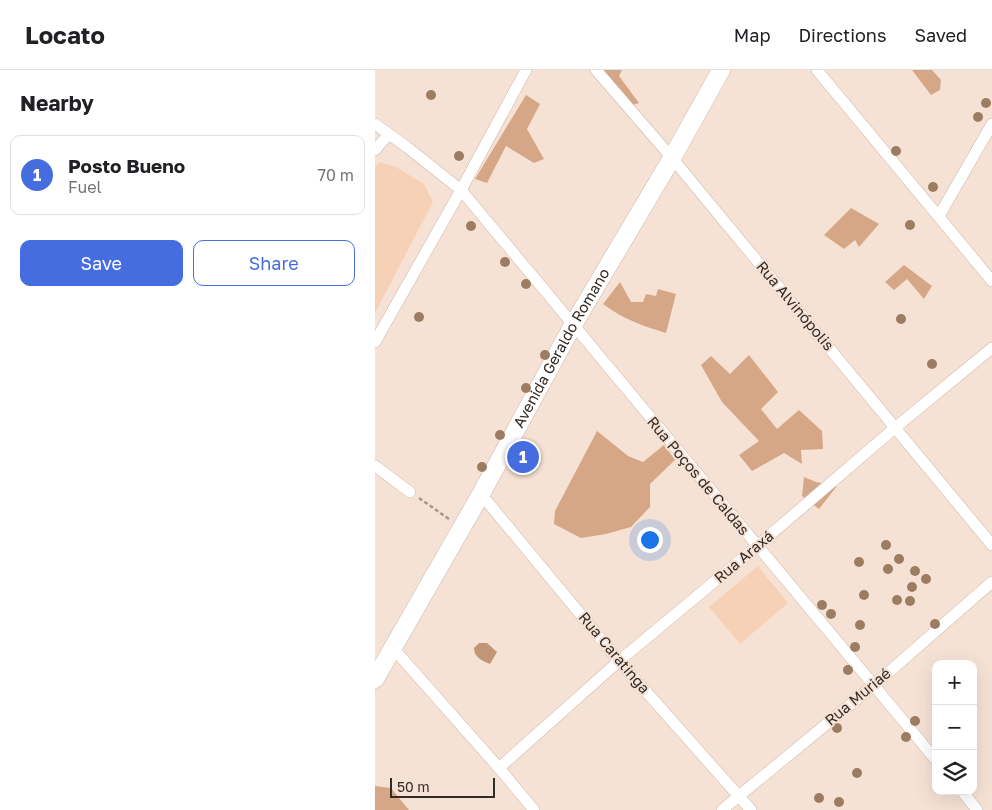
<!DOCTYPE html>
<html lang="en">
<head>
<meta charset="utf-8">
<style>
	body { margin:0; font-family:"Golos Text",sans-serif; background:#f2f2f2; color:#202124 }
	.controls { position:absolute; right:15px; bottom:15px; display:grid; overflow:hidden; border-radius:10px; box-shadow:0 5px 20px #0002 }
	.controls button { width:45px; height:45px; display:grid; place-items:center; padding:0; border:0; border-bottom:1px solid #e0e0e0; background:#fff; color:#202124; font:25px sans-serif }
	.scale { position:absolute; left:15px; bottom:12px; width:105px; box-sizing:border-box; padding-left:5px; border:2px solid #332b26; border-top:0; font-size:14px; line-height:18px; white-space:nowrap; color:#332b26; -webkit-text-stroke:4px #f6e2d5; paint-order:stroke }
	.you { position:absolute; left:274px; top:469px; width:18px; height:18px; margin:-12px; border:4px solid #fff; border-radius:50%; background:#1a73e8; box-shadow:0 0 0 8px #1a73e833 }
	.badge { display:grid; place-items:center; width:32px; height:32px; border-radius:50%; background:#466ddf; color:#fff; font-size:16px; font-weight:700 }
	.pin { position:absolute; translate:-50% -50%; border:2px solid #fff; box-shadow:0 1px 5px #0006 }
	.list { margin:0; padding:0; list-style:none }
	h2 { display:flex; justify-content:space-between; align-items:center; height:65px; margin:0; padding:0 20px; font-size:21px }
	h2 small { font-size:16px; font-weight:400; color:#757577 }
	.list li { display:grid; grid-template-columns:32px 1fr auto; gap:15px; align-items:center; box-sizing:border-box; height:80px; margin:0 10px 10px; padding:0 10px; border:1px solid #e0e0e0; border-radius:10px }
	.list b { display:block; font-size:19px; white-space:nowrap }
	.list p { margin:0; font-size:16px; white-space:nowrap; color:#757577 }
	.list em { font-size:16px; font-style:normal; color:#757577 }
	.actions { display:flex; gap:10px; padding:15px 20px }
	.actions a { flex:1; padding:11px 0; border:1px solid #466ddf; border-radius:10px; text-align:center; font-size:18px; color:#466ddf }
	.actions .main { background:#466ddf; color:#fff }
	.icon { flex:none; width:28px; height:28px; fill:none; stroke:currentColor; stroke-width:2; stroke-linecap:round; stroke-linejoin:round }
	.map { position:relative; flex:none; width:617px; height:740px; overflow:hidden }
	header { display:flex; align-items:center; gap:30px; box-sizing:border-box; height:70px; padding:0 25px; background:#fff; border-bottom:1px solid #e0e0e0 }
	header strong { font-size:24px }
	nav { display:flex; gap:28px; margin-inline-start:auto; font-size:18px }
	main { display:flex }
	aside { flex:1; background:#fff }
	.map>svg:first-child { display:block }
	.green { fill:#f7d1b6 }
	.forest { fill:#d5a787 }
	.water { fill:#c29576 }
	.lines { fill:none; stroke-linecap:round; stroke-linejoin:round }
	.street-casing { stroke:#cab7aa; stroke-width:12 }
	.primary-casing { stroke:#cab7aa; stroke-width:19 }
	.path { stroke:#a6968d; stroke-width:2.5; stroke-dasharray:4 2.5; stroke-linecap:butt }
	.street { stroke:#fff; stroke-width:11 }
	.primary { stroke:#fff; stroke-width:18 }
	.tree { fill:#9d7d61 }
	.labels { text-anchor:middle; stroke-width:4; stroke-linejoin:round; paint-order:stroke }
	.street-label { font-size:15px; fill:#332b26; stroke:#f6e2d5 }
</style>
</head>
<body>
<header>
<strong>Locato</strong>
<nav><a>Map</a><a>Directions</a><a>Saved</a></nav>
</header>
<main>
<aside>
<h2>Nearby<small></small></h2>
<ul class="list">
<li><span class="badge">1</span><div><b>Posto Bueno</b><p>Fuel</p></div><em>70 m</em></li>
</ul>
<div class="actions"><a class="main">Save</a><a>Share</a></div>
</aside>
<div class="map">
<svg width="617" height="740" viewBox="0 0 617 740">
	<rect width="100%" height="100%" fill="#f6e2d5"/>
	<g class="green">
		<path d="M 4,92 L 21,97 L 49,114 L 58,132 L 0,243 L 0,97 Z"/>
		<path d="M 383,496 L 413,533 L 365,574 L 334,537 Z"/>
	</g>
	<g class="forest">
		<path d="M 225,0 L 247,0 L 244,6 L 264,33 L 255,36 Z"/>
		<path d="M 537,0 L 557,0 L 566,10 L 565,20 L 556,25 Z"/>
		<path d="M 151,25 L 165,34 L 152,59 L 169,89 L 159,93 L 131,76 L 112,113 L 100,109 Z"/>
		<path d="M 476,138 L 504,154 L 484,177 L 480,170 L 469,179 L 449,165 Z"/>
		<path d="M 529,195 L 557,216 L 549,229 L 532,209 L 519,220 L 510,212 Z"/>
		<path d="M 245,212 L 256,232 L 268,232 L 271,224 L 281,226 L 283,219 L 301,224 L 291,263 C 268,256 248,249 228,234 Z"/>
		<path d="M 374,285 L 403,322 L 386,339 L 402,359 L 424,340 L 447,361 L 448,379 L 426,380 L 427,394 L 409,383 L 377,401 L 364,385 L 384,371 L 347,332 L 326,295 L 336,286 L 355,304 Z"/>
		<path d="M 222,361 L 253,386 L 268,392 L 289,375 L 300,390 L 275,414 L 275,437 L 256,457 L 231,464 L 206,468 L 179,454 L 180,441 Z"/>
		<path d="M 429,407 L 441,412 L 462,416 L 444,439 L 427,426 Z"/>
		<path d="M 0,716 L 16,718 L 34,740 L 0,740 Z"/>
	</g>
	<path class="water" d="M 104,573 L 112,573 L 122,582 L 115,594 C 107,591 99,587 99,578 Z"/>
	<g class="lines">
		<g class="street-casing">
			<g id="street">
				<path d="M 221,0 L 297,88 L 617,475"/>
				<path d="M 442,0 L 617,211"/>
				<path d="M 0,54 L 32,77 L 86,120 L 561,690"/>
				<path d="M 0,80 L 14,64"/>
				<path d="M 564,146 L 617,54"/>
				<path d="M 0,272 L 86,120 L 151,0"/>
				<path d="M 0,396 L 35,422"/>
				<path d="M 106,424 L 244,591 L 376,740"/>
				<path d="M 17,577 L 124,698 L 159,740"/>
				<path d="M 124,698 L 244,591 L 381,477 L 521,357 L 617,278"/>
				<path d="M 587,721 L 602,740"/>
				<path d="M 347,740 L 499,615 L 617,512"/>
			</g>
		</g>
		<g class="primary-casing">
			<g id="primary">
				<path id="s1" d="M 0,609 L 106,424 L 198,255 L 297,88 L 346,0"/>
			</g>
		</g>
		<path class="path" d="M 44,428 L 74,449"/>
		<use href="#street" class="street"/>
		<use href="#primary" class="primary"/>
	</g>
	<g class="tree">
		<circle cx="56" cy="25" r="5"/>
		<circle cx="611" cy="33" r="5"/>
		<circle cx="603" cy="47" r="5"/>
		<circle cx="521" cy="81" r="5"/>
		<circle cx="84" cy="86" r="5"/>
		<circle cx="558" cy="117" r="5"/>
		<circle cx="535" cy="155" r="5"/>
		<circle cx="96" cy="156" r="5"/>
		<circle cx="130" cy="192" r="5"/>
		<circle cx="151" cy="214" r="5"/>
		<circle cx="44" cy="247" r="5"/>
		<circle cx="526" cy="249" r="5"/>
		<circle cx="170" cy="285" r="5"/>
		<circle cx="557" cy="294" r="5"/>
		<circle cx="151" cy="318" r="5"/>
		<circle cx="125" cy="365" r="5"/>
		<circle cx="107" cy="397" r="5"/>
		<circle cx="511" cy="475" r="5"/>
		<circle cx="524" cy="489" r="5"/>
		<circle cx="484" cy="492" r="5"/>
		<circle cx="513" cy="499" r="5"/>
		<circle cx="540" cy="501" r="5"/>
		<circle cx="551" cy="509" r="5"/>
		<circle cx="537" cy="517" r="5"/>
		<circle cx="489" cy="525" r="5"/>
		<circle cx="522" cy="530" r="5"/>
		<circle cx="535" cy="531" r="5"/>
		<circle cx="447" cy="535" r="5"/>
		<circle cx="456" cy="544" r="5"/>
		<circle cx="560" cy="554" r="5"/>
		<circle cx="485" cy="555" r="5"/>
		<circle cx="480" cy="577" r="5"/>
		<circle cx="473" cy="600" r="5"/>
		<circle cx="540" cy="651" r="5"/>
		<circle cx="462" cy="658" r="5"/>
		<circle cx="531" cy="667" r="5"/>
		<circle cx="482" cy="703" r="5"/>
		<circle cx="444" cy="728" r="5"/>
		<circle cx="464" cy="732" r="5"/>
	</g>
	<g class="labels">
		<g class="street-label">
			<text transform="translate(420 236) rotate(50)" y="5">Rua Alvinópolis</text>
			<text dy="5" stroke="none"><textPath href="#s1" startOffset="380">Avenida Geraldo Romano</textPath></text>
			<text transform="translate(323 406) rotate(50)" y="5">Rua Poços de Caldas</text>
			<text transform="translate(369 487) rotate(-40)" y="5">Rua Araxá</text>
			<text transform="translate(239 583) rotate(50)" y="5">Rua Caratinga</text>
			<text transform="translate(483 627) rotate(-40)" y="5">Rua Muriaé</text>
		</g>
	</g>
</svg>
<div class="controls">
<button>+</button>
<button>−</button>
<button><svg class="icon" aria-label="layers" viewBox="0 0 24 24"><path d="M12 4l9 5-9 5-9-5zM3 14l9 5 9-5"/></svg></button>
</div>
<div class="scale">50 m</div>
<div class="you"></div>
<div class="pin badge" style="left:148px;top:387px">1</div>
</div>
</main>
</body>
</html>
